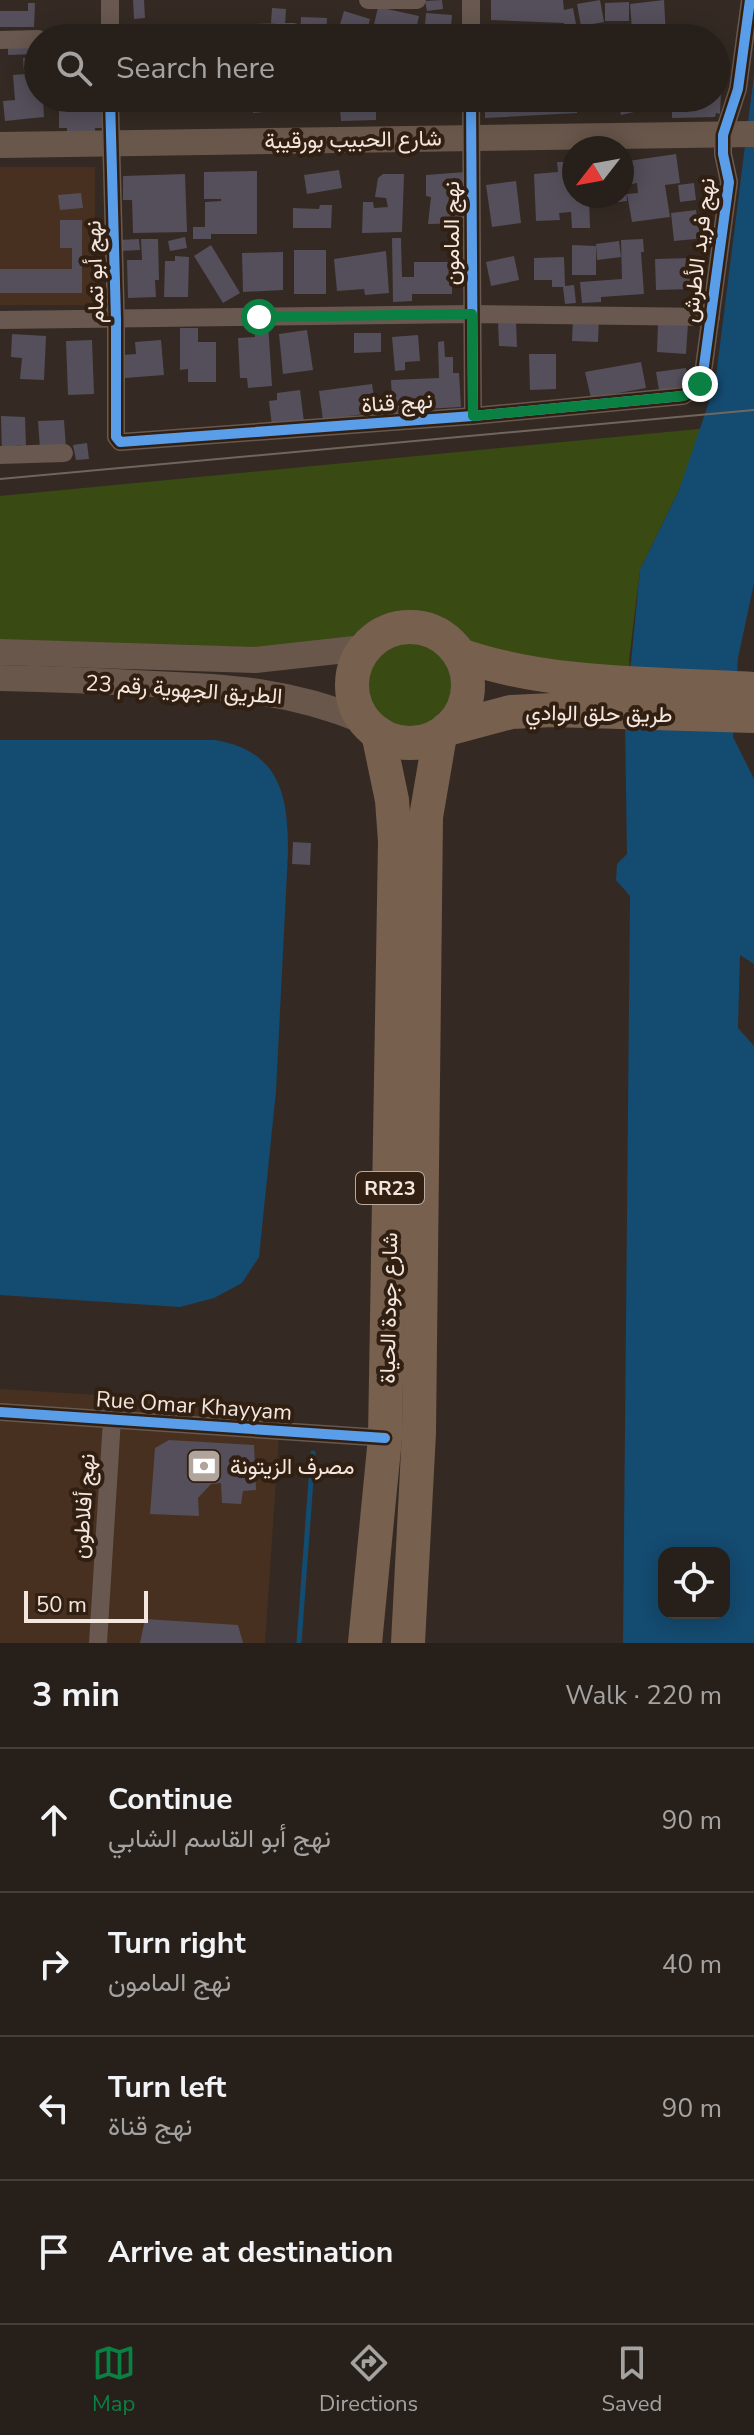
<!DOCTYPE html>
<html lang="en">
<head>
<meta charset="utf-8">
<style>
	body { margin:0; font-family:"Nunito Sans",Vazirmatn,sans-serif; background:#2f2823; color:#f1f3f6 }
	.controls { position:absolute; right:24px; bottom:24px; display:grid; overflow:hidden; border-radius:16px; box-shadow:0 4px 20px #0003 }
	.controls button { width:72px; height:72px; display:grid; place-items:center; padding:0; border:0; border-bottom:2px solid #433e39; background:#27201a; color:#f1f3f6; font:40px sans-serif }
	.compass { position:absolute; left:562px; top:136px; width:72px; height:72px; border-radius:50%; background:#27201a; box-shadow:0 4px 20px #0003; rotate:239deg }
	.scale { position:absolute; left:24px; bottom:20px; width:124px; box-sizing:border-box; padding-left:8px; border:4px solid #f3e6de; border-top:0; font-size:22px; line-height:28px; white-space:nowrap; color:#f3e6de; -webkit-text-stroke:6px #311f12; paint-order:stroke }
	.stop { position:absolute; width:24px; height:24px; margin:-18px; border:6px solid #0b8043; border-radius:50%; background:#fff }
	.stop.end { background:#0b8043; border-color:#fff; box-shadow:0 2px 8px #0008 }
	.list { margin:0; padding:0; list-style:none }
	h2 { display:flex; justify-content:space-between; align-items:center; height:104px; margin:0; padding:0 32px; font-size:34px }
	h2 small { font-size:26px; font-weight:400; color:#a4a3a2 }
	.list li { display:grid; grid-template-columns:52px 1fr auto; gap:24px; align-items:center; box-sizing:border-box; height:144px; padding:0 32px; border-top:2px solid #433e39 }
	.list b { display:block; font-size:30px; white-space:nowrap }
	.list p { margin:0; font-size:26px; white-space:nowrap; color:#a4a3a2 }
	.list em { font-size:26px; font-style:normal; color:#a4a3a2 }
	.icon { flex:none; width:44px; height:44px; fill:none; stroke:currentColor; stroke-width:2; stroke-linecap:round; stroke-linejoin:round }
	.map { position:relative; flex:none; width:754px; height:1643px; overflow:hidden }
	.search { position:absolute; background:#27201a; box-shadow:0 4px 20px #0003; left:24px; right:24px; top:24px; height:88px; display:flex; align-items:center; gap:20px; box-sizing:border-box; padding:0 28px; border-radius:44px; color:#a4a3a2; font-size:30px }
	.sheet { height:680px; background:#27201a }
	nav { display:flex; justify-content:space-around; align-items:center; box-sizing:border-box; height:112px; border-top:2px solid #433e39; background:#27201a; font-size:22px; color:#a4a3a2 }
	nav a { display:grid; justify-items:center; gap:4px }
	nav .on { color:#0b8043 }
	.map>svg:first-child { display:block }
	.built { fill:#473020 }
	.green { fill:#394b13 }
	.water { fill:#144b70; fill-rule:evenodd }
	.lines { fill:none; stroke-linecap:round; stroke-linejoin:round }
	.stream { stroke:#144b70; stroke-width:5 }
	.building { fill:#544f5a }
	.street { stroke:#68584f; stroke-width:18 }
	.secondary { stroke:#6a574c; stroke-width:26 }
	.highway { stroke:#78604f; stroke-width:34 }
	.tram { stroke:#70665e; stroke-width:2 }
	.cycleway-casing { stroke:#311f12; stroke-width:15 }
	.cycleway { stroke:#5a9eea; stroke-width:10 }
	.route { stroke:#0b8043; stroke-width:10 }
	.labels { text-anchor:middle; stroke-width:8; stroke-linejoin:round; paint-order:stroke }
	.shield { fill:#311f12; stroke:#b9aaa1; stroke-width:2 }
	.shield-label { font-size:20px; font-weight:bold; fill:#f3e6de }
	.street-label { font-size:22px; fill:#f3e6de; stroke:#311f12 }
	.poi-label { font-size:22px; fill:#f3e6de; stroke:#311f12; text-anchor:start }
</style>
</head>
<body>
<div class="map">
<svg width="754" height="1643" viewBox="0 0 754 1643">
	<rect width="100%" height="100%" fill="#342a23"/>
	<g class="built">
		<rect x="0" y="167" width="95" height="138"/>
		<path d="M 0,1389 L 281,1406 L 265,1643 L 0,1643 Z"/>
	</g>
	<g class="green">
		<path d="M 709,428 L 640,570 L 629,660 L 631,675 L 466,647 L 454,633 L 431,620 L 407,617 L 379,620 L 363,627 L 346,642 L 284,655 L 0,641 L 0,496 Z"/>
		<circle cx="408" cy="686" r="44"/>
	</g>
	<g class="water">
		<path d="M 754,75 L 754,583 L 738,658 L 733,737 L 754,779 L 754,964 L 740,955 L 738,1028 L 754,1046 L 754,1643 L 623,1643 L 630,896 L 616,880 L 617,864 L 627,854 L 625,724 L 640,570 L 679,490 L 715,384 ZM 664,1553 L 724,1553 L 724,1613 L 664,1613 Z"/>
		<path d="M 0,740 L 215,740 C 280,751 288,795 288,852 L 276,1091 L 259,1257 L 242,1283 L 214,1298 L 180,1307 L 0,1295 Z"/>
	</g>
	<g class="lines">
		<path class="stream" d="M 299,1643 L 313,1453"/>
	</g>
	<g class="building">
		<path d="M 133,0 L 144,0 L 145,18 L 134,19 Z"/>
		<path d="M 442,0 L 443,9 L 427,11 L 425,1 Z"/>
		<path d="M 491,0 L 563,0 L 564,10 L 573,8 L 576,24 L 565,26 L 564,23 L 491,20 Z"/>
		<path d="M 600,0 L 604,22 L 581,26 L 577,4 Z"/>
		<path d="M 664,0 L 666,36 L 656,37 L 655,27 L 632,29 L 630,4 Z"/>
		<path d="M 629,2 L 629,21 L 605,21 L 605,3 Z"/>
		<path d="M 28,3 L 35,3 L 34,27 L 0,27 L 0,11 L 28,11 Z"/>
		<path d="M 378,7 L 419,16 L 414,38 L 371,38 Z"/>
		<path d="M 272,8 L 286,9 L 285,25 L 271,23 Z"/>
		<path d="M 344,11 L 370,19 L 365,38 L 336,38 Z"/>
		<path d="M 426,13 L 452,15 L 450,38 L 419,38 L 420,24 L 425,24 Z"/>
		<path d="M 301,17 L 327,18 L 326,38 L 300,38 Z"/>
		<path d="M 583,27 L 588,27 L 589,38 L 564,38 L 563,28 Z"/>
		<path d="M 503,29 L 503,35 L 529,34 L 530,38 L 485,38 L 484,30 Z"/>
		<path d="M 8,40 L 36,40 L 36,54 L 8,55 Z"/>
		<path d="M 716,53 L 723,54 L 720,114 L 716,113 L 715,117 L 672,118 L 672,98 L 716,98 Z"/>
		<path d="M 23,58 L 35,58 L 36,72 L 24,72 Z"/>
		<path d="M 38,73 L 38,98 L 43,98 L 44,117 L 5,121 L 3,101 L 15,100 L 13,75 Z"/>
		<path d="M 59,98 L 106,99 L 104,128 L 95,128 L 95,132 L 67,132 L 67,128 L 59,128 Z"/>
		<path d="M 251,98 L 281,98 L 282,110 L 253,113 Z"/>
		<path d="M 290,98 L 325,98 L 320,110 Z"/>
		<path d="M 339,98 L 376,98 L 376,120 L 341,121 Z"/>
		<path d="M 475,98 L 572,98 L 572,105 L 577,105 L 577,113 L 485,118 L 485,109 L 476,110 Z"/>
		<path d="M 582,98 L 632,98 L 634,112 L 621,115 L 618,102 L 584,109 Z"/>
		<path d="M 676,154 L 680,183 L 665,185 L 670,217 L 632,222 L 627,194 L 638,193 L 637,183 L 632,184 L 628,161 Z"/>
		<path d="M 557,162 L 574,162 L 574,196 L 589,196 L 590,228 L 572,228 L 571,212 L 559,213 L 560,220 L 536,221 L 534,174 L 558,172 Z"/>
		<path d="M 339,170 L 342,188 L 307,194 L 304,175 Z"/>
		<path d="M 257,171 L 257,234 L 211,234 L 211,239 L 193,239 L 193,227 L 205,227 L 205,202 L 221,201 L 221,199 L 204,199 L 204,172 Z"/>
		<path d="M 466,172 L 467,223 L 428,224 L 431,197 L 426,196 L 426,175 Z"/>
		<path d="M 185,174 L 187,232 L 133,233 L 132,200 L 123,200 L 123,176 Z"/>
		<path d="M 383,174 L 404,174 L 402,232 L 362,233 L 363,202 L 373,202 L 374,208 L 388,207 L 386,198 L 375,197 L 378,178 Z"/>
		<path d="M 622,175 L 625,175 L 627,201 L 610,203 L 609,196 L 622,196 Z"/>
		<path d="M 516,181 L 521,223 L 492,227 L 486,185 Z"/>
		<path d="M 694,183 L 696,200 L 680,202 L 678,185 Z"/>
		<path d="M 81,193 L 83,208 L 60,210 L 58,195 Z"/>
		<path d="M 320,205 L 332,205 L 331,228 L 293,228 L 293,208 L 319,209 Z"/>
		<path d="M 696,210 L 698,228 L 706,227 L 707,238 L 674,241 L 671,213 Z"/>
		<path d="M 60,220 L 82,220 L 82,293 L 0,293 L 0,269 L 72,269 L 72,248 L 60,248 Z"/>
		<path d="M 185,237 L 187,248 L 170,251 L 168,241 Z"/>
		<path d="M 392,238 L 401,238 L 402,277 L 414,277 L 414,262 L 452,262 L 452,294 L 412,294 L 412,301 L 393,302 Z"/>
		<path d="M 139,239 L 140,250 L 121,251 L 120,240 Z"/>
		<path d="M 141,239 L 158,239 L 159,280 L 155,280 L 156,297 L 128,298 L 127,260 L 142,260 Z"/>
		<path d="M 643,239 L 644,252 L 641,252 L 644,294 L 601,297 L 601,302 L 582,303 L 580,282 L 622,279 L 621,240 Z"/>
		<path d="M 619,241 L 621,257 L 597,260 L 596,244 Z"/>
		<path d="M 211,245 L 240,293 L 223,303 L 194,256 Z"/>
		<path d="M 572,245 L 596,246 L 596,275 L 572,275 Z"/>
		<rect x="294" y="250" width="32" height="44"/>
		<path d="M 386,251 L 389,293 L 365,295 L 364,289 L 337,291 L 334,259 Z"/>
		<path d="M 283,252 L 283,290 L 243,292 L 242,253 Z"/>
		<path d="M 175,256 L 189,257 L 188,297 L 164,297 L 165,261 L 175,261 Z"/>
		<path d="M 514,256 L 519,280 L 491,286 L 486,262 Z"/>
		<path d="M 564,257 L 565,286 L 574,285 L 576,303 L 565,304 L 563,287 L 552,287 L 552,280 L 534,280 L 534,258 Z"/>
		<path d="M 692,258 L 693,289 L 656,290 L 655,259 Z"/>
		<path d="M 573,316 L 599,317 L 598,342 L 572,341 Z"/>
		<path d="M 498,321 L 516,321 L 517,347 L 499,346 Z"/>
		<path d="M 268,323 L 272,386 L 248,388 L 247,378 L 240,378 L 238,338 L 255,337 L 254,324 Z"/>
		<path d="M 658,323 L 688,323 L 686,354 L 657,352 Z"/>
		<path d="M 180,328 L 198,328 L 198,342 L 216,342 L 216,382 L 188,382 L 188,369 L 180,370 Z"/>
		<path d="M 307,330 L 313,370 L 283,374 L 279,334 Z"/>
		<path d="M 354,333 L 381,333 L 381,352 L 354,353 Z"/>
		<path d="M 12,334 L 46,336 L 44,380 L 20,379 L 22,358 L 11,357 Z"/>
		<path d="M 418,335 L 420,361 L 405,362 L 405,370 L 395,371 L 392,337 Z"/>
		<path d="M 92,340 L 94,394 L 68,395 L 66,341 Z"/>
		<path d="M 161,340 L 164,375 L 125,378 L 123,355 L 136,354 L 135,342 Z"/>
		<path d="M 444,341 L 445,357 L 453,357 L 453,373 L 459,373 L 461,407 L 404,410 L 404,419 L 393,419 L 391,380 L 439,378 L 438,342 Z"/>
		<path d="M 529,354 L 556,354 L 556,389 L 530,390 Z"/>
		<path d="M 641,362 L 646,388 L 591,398 L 585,372 Z"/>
		<path d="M 686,368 L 689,387 L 659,390 L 656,372 Z"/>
		<path d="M 372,384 L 376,412 L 323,420 L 319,391 Z"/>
		<path d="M 300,390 L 304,422 L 272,426 L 269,401 L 277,400 L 277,393 Z"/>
		<path d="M 1,416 L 25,417 L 26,446 L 17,445 L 17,455 L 2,455 Z"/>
		<path d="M 64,420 L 66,448 L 40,449 L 38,421 Z"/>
		<path d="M 87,443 L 89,459 L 76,460 L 73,445 Z"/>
		<path d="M 293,842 L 311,843 L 310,865 L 292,864 Z"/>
		<path d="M 169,1440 L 254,1445 L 256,1490 L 243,1491 L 241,1504 L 222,1503 L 221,1483 L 211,1484 L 198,1498 L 199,1516 L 150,1514 L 155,1448 Z"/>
		<path d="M 145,1619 L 238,1625 L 243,1643 L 140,1643 Z"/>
	</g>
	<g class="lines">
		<g class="street">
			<path d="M 110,0 L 110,38"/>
			<path d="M 368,0 L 417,0"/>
			<path d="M 60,38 L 293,32"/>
			<path d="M 471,38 L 471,0"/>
			<path d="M 0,40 L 38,39"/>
			<path d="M 110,98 L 116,320 L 116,437 L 120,442 L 473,416 L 683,396 L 698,387 L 704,366 L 729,182 L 723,154 L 723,135 L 738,89 L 750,0"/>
			<path d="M 471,98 L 473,416"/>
			<path d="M 0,320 L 472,314 L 711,317"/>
			<path d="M 0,455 L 64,453"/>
			<path d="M 0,1412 L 385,1438"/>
			<path d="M 98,1643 L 112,1419"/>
		</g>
		<g class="secondary">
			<path d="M 0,145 L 754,134"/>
			<path d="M 0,652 L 255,660 L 364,648"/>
			<path d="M 0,678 C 51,679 103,681 154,684 C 231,687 292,691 364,721"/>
		</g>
		<g class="highway">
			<circle cx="410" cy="685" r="58"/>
			<path d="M 460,655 C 553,687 656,683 754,689"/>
			<path d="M 447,729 L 511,712 L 553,710 L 754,716"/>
			<path d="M 365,1643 L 385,1438 L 395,841 L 392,800 L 378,733"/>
			<path d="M 408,1643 L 419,1432 L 426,817 L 440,735"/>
		</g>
		<path class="tram" d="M 0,479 L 754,410"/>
		<g class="cycleway-casing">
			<g id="cycleway">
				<path d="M 110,98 L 116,320 L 116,437 L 120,442 L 473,416 L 683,396 L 698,387 L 704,366 L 729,182 L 723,154 L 723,135 L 738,89 L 750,0"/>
				<path d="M 471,98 L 473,416"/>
				<path d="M 0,1412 L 385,1438"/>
			</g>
		</g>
		<use href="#cycleway" class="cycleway"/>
	</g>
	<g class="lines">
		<path class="route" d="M 259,317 L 472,314 L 473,416 L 683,396 L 691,393 L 700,384"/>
	</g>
	<defs>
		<g id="bank-square" transform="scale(1.8)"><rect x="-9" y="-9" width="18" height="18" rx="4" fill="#b0a49d" stroke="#311f12"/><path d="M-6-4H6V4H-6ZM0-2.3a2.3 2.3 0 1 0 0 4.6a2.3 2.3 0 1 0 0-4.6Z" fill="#fff"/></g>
	</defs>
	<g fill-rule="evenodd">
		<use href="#bank-square" x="204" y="1466"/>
	</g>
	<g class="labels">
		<rect class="shield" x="356" y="1172" width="68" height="32" rx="6"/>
		<g class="shield-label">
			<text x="390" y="1195">RR23</text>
		</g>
		<g class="street-label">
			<text transform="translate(353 139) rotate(-1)" y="8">شارع الحبيب بورقيبة</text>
			<text transform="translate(451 233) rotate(-90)" y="8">نهج المامون</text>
			<text transform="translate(698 250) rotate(-83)" y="8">نهج فريد الأطرش</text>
			<text transform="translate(94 272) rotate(-92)" y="8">نهج أبو تمام</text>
			<text transform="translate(397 402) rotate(-4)" y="8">نهج قناة</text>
			<text transform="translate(184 689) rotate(4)" y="8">الطريق الجهوية رقم 23</text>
			<text transform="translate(599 713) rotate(1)" y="8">طريق حلق الوادي</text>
			<text transform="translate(388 1308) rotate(-89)" y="8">شارع جودة الحياة</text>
			<text transform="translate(194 1405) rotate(4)" y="8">Rue Omar Khayyam</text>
			<text transform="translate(83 1506) rotate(-86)" y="8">نهج أفلاطون</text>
		</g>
		<g class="poi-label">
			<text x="230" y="1474">مصرف الزيتونة</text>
		</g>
	</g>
</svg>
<div class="controls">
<button><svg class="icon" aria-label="locate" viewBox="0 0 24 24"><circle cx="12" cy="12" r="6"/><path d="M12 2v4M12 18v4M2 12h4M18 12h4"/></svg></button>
</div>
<svg class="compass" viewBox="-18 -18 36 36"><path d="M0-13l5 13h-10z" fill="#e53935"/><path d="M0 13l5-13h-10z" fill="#a4a3a2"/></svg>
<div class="scale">50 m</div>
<div class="stop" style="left:259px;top:317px"></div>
<div class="stop end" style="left:700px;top:384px"></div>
<div class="search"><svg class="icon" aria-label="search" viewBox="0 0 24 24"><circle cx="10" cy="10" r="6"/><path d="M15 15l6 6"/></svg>Search here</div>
</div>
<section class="sheet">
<h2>3 min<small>Walk · 220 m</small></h2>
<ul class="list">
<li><svg class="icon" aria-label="ahead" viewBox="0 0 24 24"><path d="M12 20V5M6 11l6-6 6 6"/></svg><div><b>Continue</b><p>نهج أبو القاسم الشابي</p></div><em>90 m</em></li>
<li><svg class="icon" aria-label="right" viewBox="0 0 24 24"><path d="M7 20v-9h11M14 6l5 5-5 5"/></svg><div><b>Turn right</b><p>نهج المامون</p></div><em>40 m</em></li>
<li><svg class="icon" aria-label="left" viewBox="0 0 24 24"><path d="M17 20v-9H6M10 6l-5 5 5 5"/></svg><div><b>Turn left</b><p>نهج قناة</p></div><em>90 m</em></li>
<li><svg class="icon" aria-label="arrive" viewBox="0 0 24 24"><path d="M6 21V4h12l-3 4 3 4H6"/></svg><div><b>Arrive at destination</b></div></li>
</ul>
</section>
<nav>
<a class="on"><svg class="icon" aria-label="map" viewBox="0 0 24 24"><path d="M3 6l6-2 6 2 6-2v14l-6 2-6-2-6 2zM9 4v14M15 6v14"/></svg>Map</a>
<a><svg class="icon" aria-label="directions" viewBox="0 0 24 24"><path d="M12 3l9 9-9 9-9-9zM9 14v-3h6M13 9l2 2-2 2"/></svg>Directions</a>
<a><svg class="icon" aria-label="saved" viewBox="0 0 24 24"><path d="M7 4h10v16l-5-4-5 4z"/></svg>Saved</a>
</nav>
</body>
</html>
